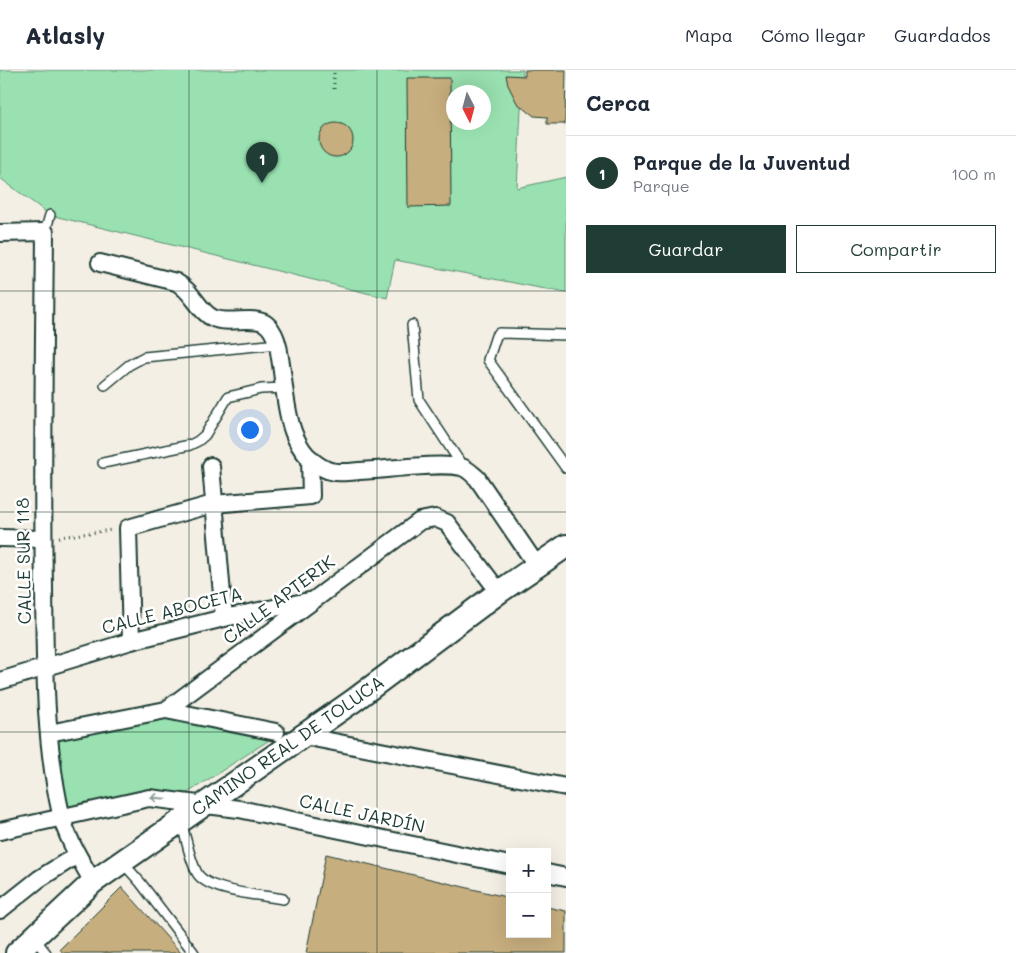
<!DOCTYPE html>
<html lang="es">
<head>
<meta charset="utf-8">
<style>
	body { margin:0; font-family:Mali,sans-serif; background:#f6f6f7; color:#1f2937 }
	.controls { position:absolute; right:15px; bottom:15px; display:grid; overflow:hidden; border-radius:0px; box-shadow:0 5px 20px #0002 }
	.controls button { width:45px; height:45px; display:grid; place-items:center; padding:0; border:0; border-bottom:1px solid #e0e1e3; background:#fff; color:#1f2937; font:25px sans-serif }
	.compass { position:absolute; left:446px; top:15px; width:45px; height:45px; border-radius:50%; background:#fff; box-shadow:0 5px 20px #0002; rotate:174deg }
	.you { position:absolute; left:249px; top:359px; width:18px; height:18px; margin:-12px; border:4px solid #fff; border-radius:50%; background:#1a73e8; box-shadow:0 0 0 8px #1a73e833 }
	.badge { display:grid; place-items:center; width:32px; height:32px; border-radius:50%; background:#1f3d34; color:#fff; font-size:16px; font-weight:700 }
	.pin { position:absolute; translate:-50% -41px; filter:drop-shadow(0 1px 2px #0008) }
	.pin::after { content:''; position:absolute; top:26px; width:18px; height:15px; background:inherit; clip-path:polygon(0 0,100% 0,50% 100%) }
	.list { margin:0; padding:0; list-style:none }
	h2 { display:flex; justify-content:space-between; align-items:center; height:65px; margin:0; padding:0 20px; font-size:21px }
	h2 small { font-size:16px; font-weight:400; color:#747a83 }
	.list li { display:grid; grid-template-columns:32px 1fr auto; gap:15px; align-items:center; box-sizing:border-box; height:75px; padding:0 20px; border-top:1px solid #e0e1e3 }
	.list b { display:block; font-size:19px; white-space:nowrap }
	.list p { margin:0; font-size:16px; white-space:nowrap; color:#747a83 }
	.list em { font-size:16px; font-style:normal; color:#747a83 }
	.actions { display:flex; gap:10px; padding:15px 20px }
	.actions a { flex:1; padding:11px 0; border:1px solid #1f3d34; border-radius:0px; text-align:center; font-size:18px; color:#1f3d34 }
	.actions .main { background:#1f3d34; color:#fff }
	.map { position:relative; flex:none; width:566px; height:883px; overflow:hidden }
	header { display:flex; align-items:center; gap:30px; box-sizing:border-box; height:70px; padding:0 25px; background:#fff; border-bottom:1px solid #e0e1e3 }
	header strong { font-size:24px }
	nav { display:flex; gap:28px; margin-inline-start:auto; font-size:18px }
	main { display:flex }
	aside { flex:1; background:#fff }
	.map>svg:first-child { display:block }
	.green { fill:#99e1b0; stroke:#5c8f72; fill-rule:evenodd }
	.building { fill:#c7ae7e; stroke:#1f3d34 }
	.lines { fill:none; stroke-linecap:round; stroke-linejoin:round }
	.lane-casing { stroke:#1f3d34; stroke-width:12 }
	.street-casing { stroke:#1f3d34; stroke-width:20 }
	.secondary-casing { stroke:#1f3d34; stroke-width:26 }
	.path { stroke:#1f3d34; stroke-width:3; stroke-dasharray:1 4; stroke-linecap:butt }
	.lane { stroke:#fff; stroke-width:9 }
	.street { stroke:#fff; stroke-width:16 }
	.secondary { stroke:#fff; stroke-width:22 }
	.oneway { stroke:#8f9e9a }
	.grid { fill:none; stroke:#1f3d34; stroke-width:1; stroke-opacity:0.55 }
	.labels { text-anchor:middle; stroke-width:5; stroke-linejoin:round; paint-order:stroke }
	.street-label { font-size:18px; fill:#1f3d34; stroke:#fff }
</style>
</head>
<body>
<header>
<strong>Atlasly</strong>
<nav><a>Mapa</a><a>Cómo llegar</a><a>Guardados</a></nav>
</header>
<main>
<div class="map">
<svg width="566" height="883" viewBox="0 0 566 883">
	<rect width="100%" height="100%" fill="#f4efe5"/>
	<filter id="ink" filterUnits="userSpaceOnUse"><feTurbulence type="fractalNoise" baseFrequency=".02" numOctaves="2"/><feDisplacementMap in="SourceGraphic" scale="10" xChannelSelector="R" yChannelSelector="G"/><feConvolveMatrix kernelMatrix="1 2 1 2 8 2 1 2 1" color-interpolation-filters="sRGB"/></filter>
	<g filter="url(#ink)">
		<g class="green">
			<path d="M 0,0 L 523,0 L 517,118 L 566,107 L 566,223 L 395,190 L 387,228 L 50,145 L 0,108 ZM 453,22 L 483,22 L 483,52 L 453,52 Z"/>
			<path d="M 165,643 L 277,665 L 186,724 L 145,720 L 68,742 L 52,666 Z"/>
		</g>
		<g class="building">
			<path d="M 525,0 L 566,0 L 565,54 L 547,54 L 547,47 L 534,46 L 517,33 L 508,15 L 506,5 L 525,6 Z"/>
			<path d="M 407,8 L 450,8 L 451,136 L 408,137 Z"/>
			<circle cx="336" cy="70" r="17"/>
			<path d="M 326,784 L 510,828 L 510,864 L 547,864 L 547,837 L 566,841 L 566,883 L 306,883 Z"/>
			<path d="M 122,817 L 181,883 L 63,883 L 60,879 Z"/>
		</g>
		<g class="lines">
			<g class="lane-casing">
				<g id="lane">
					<path d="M 45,162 L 50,145"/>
					<path d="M 412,255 L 419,330 L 463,397"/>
					<path d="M 566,265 L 499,263 L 496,266 L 488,290 L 566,398"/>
					<path d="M 105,315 L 129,295 L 144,287 L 278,274"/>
					<path d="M 103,393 L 190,375 L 198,371 L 205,365 L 228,327 L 261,319 L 285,318"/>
					<path d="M 181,751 C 186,767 189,788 197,803 C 208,822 262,825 283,829"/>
					<path d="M 123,793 L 140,812 L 194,883"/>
					<path d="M 34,868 L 46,883"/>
				</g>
			</g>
			<g class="street-casing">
				<g id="street">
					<path d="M 0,163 L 45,162 C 44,281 42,399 44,518 C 45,593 44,670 61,744 C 66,767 81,791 93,812"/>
					<path d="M 100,193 L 176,212 C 193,221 199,242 213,248 C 228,255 254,245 266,254 C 275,261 279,277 280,288 C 287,327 284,379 325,399 C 334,404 349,402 359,401 C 385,400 437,392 461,397 C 467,398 472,404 477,408 L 537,496"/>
					<path d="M 211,396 L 224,548"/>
					<path d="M 0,468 L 43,469"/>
					<path d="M 131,571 L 128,458 L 213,434 L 311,426 L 310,388"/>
					<path d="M 0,611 L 131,571 L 224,548 L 309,531"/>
					<path d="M 166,640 L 276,662"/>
					<path d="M 49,663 L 166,640 L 420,451 L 435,448 L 447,453 L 499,522"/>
					<path d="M 303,666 L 566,717"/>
					<path d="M 0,761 L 149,728 L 239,739 L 510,795"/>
					<path d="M 547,803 L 566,807"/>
					<path d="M 0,840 L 39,809 L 77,785"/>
				</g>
			</g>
			<g class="secondary-casing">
				<path id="secondary" d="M 17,883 L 93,812 L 353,631 L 499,522 L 566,476"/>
			</g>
			<g class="path">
				<path d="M 334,19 L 334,0"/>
				<path d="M 59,467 L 112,460"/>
			</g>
			<use href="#lane" class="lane"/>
			<use href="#street" class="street"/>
			<use href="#secondary" class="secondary"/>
		</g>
		<defs><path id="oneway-shaft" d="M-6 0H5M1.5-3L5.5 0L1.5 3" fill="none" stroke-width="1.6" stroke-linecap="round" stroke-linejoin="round" transform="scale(1.25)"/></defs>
		<use class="oneway" href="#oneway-shaft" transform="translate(158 728) rotate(-175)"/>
	</g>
	<path class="grid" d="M 189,0 L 189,883M 377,0 L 377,883M 0,221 L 566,221M 0,442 L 566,442M 0,662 L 566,662"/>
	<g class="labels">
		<g class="street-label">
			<text transform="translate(24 491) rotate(-91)" y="6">CALLE SUR 118</text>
			<text transform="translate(279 530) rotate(-37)" y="6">CALLE APTERIK</text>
			<text transform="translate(172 541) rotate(-14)" y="6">CALLE ABOCETA</text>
			<text transform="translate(288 676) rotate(-35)" y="6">CAMINO REAL DE TOLUCA</text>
			<text transform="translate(362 744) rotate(12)" y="6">CALLE JARDÍN</text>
		</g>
	</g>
</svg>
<div class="controls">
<button>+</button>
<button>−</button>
</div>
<svg class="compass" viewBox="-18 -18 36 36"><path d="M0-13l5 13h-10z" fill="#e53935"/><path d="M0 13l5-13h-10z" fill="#747a83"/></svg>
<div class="you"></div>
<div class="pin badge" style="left:262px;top:113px">1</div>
</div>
<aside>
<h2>Cerca<small></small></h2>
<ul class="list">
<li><span class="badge">1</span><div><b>Parque de la Juventud</b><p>Parque</p></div><em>100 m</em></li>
</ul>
<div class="actions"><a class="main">Guardar</a><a>Compartir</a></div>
</aside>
</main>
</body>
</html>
